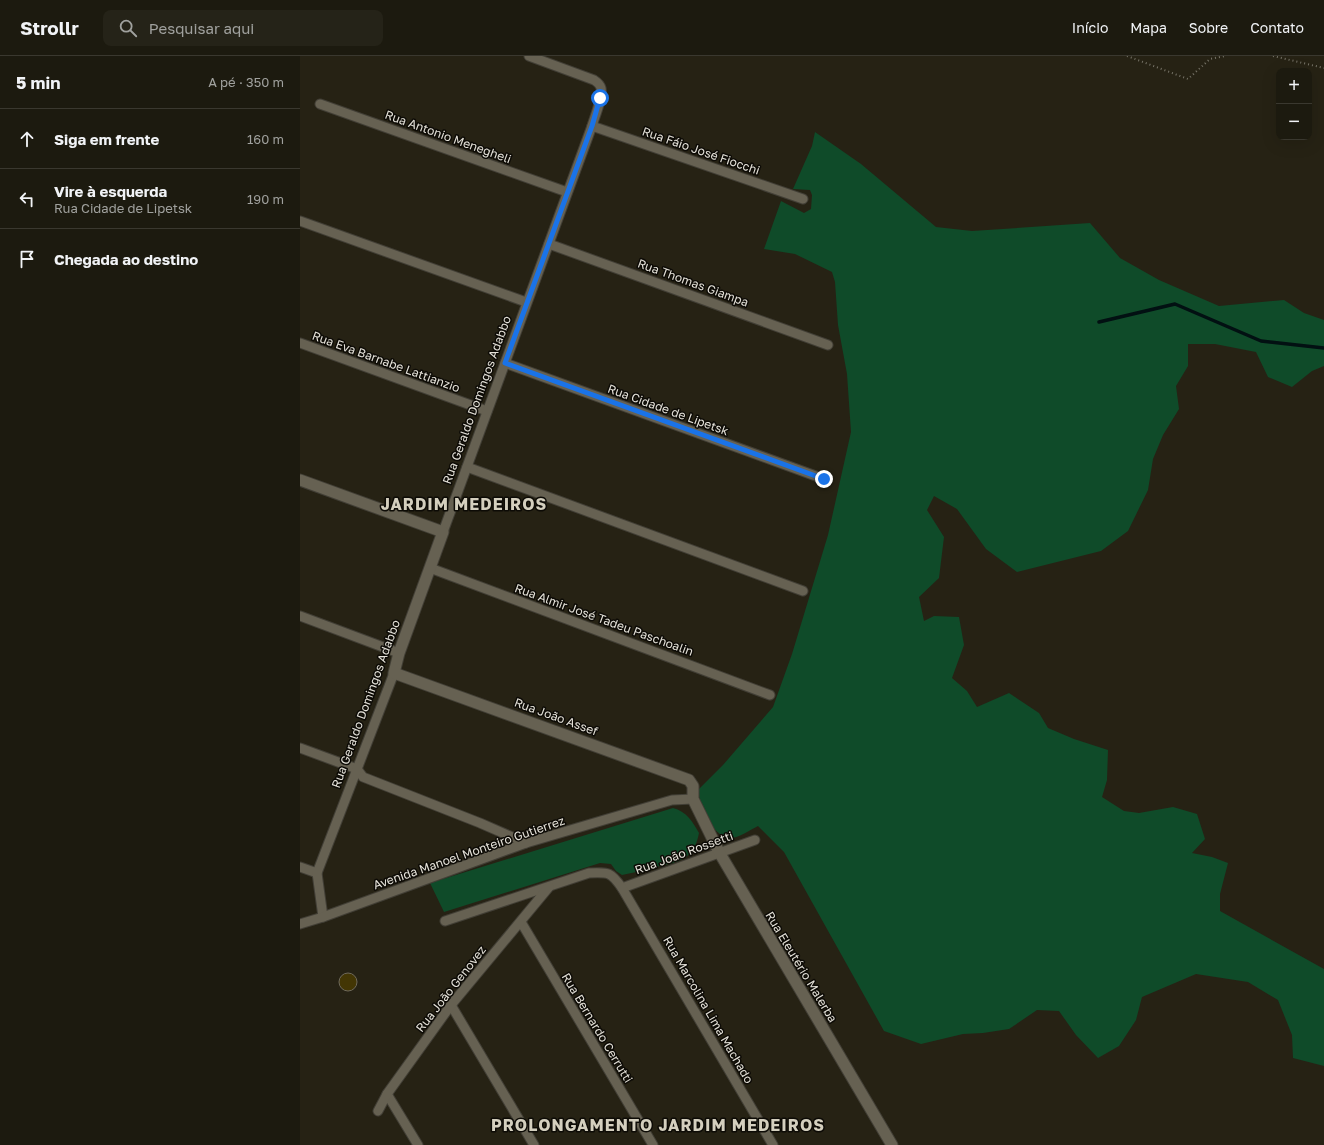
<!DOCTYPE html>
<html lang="pt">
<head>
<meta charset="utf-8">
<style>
	body { margin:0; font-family:"Golos Text",sans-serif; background:#252318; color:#f1f3f6 }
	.controls { position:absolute; right:12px; top:12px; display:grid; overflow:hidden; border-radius:8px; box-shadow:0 4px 16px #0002 }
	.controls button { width:36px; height:36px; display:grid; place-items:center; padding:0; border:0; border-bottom:1px solid #3a382f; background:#1c1a0f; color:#f1f3f6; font:20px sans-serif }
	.stop { position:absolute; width:12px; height:12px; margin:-9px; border:3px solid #1a73e8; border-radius:50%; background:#fff }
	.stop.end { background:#1a73e8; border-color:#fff; box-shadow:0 1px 4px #0008 }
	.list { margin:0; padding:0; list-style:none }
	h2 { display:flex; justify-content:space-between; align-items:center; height:52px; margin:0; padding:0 16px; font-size:17px }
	h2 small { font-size:13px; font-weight:400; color:#a0a19e }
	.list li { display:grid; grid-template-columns:26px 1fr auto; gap:12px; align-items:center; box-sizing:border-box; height:60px; padding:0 16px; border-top:1px solid #3a382f }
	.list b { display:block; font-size:15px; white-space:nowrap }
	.list p { margin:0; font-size:13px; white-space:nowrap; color:#a0a19e }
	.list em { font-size:13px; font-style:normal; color:#a0a19e }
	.icon { flex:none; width:22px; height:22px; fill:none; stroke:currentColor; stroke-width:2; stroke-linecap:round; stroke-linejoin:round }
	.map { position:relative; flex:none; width:1024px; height:1089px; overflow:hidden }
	header { display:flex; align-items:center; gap:24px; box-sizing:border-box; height:56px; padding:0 20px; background:#1c1a0f; border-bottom:1px solid #3a382f }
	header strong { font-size:19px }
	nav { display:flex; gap:22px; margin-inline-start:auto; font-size:14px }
	.search { width:280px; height:36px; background:#252318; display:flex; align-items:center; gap:10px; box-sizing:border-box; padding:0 14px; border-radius:8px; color:#a0a19e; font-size:15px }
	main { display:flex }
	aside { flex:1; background:#1c1a0f }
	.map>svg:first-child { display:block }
	.green { fill:#0f4b29 }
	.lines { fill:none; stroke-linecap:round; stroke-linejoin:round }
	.stream { stroke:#021012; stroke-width:3.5 }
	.building { fill:#433604; stroke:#6f6a5b }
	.minor-casing { stroke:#423f36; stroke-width:11 }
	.tertiary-casing { stroke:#423f36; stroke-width:13 }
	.path { stroke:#777468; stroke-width:2; stroke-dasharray:1 3; stroke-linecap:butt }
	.minor { stroke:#666152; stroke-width:9 }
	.tertiary { stroke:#666152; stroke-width:11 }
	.route { stroke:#1a73e8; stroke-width:5 }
	.labels { text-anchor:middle; stroke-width:3; stroke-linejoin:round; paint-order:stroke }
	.street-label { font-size:12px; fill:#e5e2d9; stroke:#0d0b06 }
	.district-label { font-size:16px; font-weight:bold; letter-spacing:1px; fill:#d4cfbe; stroke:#0d0b06 }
</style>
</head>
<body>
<header>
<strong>Strollr</strong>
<div class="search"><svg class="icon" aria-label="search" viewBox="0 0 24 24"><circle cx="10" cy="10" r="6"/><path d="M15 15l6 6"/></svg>Pesquisar aqui</div>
<nav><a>Início</a><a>Mapa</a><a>Sobre</a><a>Contato</a></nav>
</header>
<main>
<aside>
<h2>5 min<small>A pé · 350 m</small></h2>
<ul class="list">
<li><svg class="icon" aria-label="ahead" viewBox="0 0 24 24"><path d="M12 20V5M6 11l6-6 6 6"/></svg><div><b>Siga em frente</b></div><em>160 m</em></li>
<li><svg class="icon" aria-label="left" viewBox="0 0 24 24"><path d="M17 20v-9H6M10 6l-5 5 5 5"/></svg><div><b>Vire à esquerda</b><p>Rua Cidade de Lipetsk</p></div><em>190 m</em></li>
<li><svg class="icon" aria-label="arrive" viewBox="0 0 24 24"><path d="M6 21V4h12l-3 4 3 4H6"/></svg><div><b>Chegada ao destino</b></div></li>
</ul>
</aside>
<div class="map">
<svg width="1024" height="1089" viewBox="0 0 1024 1089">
	<rect width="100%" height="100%" fill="#262214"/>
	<g class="green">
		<path d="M 515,76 L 561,108 L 636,171 L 672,175 L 790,167 L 820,202 L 859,224 L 919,250 L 984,244 L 1004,257 L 1024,264 L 1024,310 L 1012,315 L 992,331 L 968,321 L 956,296 L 915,288 L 888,288 L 888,310 L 876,330 L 879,353 L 863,379 L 853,403 L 848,434 L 828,475 L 801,495 L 717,516 L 686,493 L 657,453 L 634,440 L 627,454 L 644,481 L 639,522 L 619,541 L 624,565 L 634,560 L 659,561 L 664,589 L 652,622 L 667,635 L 677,651 L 709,637 L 739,657 L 748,672 L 774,683 L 808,694 L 807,724 L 802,741 L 824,755 L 839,757 L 873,751 L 897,758 L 905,783 L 892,797 L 912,801 L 928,807 L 920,838 L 920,855 L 1024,913 L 1024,1010 L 993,1002 L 992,979 L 978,944 L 948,926 L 896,918 L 842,941 L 836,964 L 819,990 L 798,1002 L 776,979 L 759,955 L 737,954 L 709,973 L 683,977 L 663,978 L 621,988 L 584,975 L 484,796 L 458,770 C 450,774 439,782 430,782 C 417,782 403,759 401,748 C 399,743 399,738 399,733 L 423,709 L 473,651 L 492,598 L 528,479 L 551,376 L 547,318 L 538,269 L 535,226 L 532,216 L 495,198 L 464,193 L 481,145 L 504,157 L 511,153 L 512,139 L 510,134 L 493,133 L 512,90 Z"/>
		<path d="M 373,752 C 386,755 393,766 399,777 C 394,804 378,806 356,811 C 344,814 333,817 322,819 L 316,815 L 311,808 L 300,807 L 144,856 L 130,827 Z"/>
	</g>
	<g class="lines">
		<path class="stream" d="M 799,266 L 875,248 L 961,285 L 1024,292"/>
	</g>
	<circle class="building" cx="48" cy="926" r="9"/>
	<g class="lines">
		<g class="minor-casing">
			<g id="minor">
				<path d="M 20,48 L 267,136"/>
				<path d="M 292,70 L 503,143"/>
				<path d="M 0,165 L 226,246"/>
				<path d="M 249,188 L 528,289"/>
				<path d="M 0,287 L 187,355"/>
				<path d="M 205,307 L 524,423"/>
				<path d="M 167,411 L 503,535"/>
				<path d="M 143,476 L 292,70 C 295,60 303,41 301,32 C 300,28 297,26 294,24 L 229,0"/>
				<path d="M 130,512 L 470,639"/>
				<path d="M 0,560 L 99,597"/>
				<path d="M 0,692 L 57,713 L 63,721 L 180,767 L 226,787"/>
				<path d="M 0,811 L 17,817"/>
				<path d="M 322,832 L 455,784"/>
				<path d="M 23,861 L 17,817 L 94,617"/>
				<path d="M 145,865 L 289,817 C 309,816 311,816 322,832 L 473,1089"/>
				<path d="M 221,866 L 353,1089"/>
				<path d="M 0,868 L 23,861 L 226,787 L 372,744 L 393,743"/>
				<path d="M 151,949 L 234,1089"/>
				<path d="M 87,1038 L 118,1089"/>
				<path d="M 78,1055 L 87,1038 L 151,949 L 249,831"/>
			</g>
		</g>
		<g class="tertiary-casing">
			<path id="tertiary" d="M 0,424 L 143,476 L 99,597 L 94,617 L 389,724 L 393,730 L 393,743 L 419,796 L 592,1089"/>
		</g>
		<g class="path">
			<path d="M 827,0 L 888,23 L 910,3 L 925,0"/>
			<path d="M 973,0 L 1024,12"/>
		</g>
		<use href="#minor" class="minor"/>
		<use href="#tertiary" class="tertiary"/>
	</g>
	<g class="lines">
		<path class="route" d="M 300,42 L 292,70 L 205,307 L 524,423"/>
	</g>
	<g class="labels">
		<g class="street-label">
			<text transform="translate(148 81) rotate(20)" y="4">Rua Antonio Menegheli</text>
			<text transform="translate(401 95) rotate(19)" y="4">Rua Fáio José Fiocchi</text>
			<text transform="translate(393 227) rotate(20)" y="4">Rua Thomas Giampa</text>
			<text transform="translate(86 306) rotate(20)" y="4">Rua Eva Barnabe Lattianzio</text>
			<text transform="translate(177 344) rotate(-70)" y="4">Rua Geraldo Domingos Adabbo</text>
			<text transform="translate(368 354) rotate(20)" y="4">Rua Cidade de Lipetsk</text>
			<text transform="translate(304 564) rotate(20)" y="4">Rua Almir José Tadeu Paschoalin</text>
			<text transform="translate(66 648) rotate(-70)" y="4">Rua Geraldo Domingos Adabbo</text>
			<text transform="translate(256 661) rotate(20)" y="4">Rua João Assef</text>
			<text transform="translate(169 797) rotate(-19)" y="4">Avenida Manoel Monteiro Gutierrez</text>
			<text transform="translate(384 797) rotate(-20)" y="4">Rua João Rossetti</text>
			<text transform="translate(501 911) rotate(59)" y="4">Rua Eleutério Malerba</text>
			<text transform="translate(151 933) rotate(-52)" y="4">Rua João Genovez</text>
			<text transform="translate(408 954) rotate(60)" y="4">Rua Marcolina Lima Machado</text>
			<text transform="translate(297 972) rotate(59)" y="4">Rua Bernardo Cerrutti</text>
		</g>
		<g class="district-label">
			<text x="164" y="454">JARDIM MEDEIROS</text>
			<text x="358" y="1075">PROLONGAMENTO JARDIM MEDEIROS</text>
		</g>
	</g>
</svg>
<div class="controls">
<button>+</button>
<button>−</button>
</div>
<div class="stop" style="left:300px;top:42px"></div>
<div class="stop end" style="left:524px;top:423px"></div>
</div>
</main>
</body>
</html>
